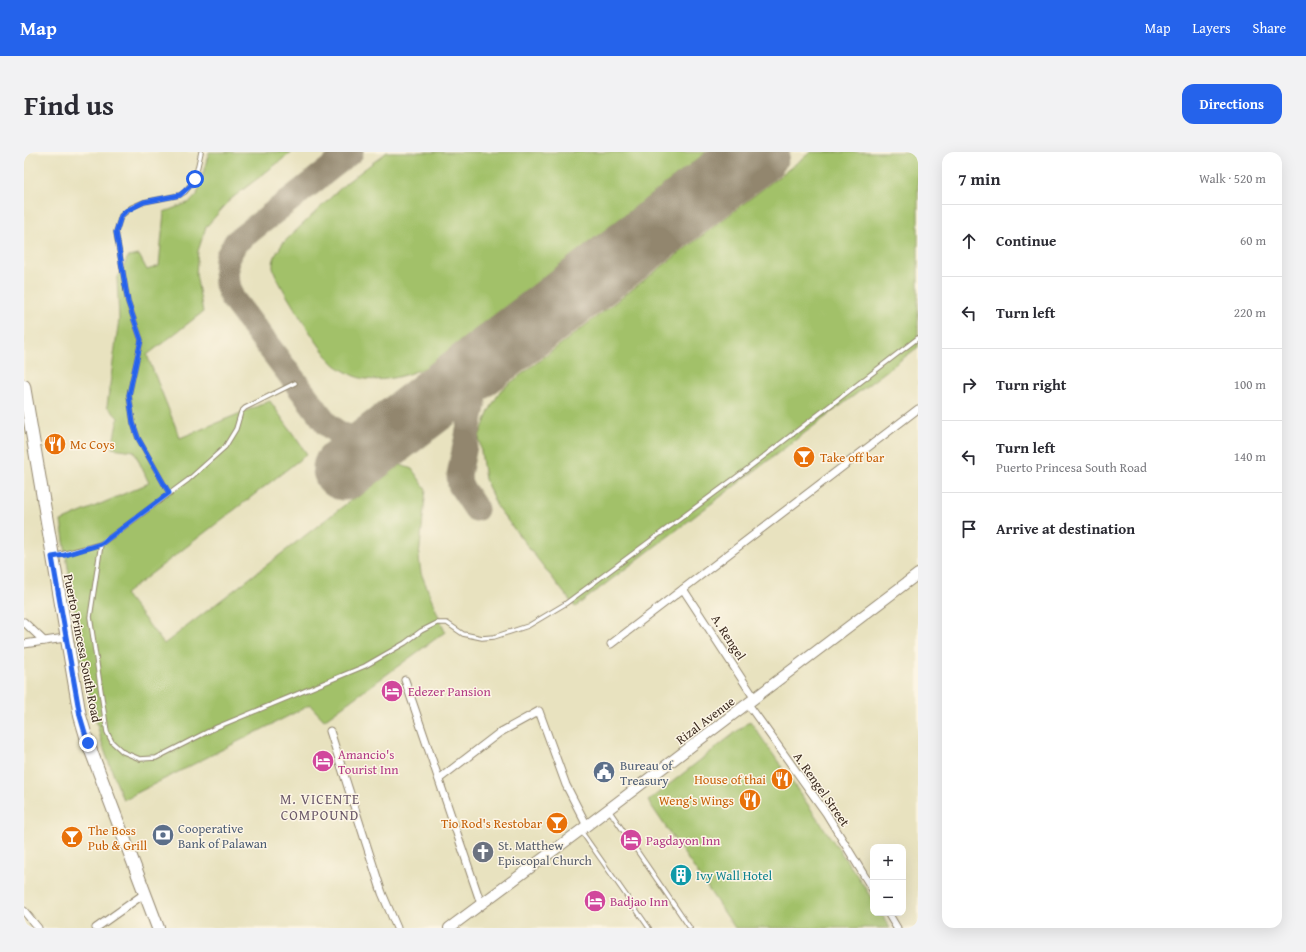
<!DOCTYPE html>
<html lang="en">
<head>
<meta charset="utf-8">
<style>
	body { margin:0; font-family:"Gentium Book Plus",serif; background:#f2f2f3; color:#2b2b33 }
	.controls { position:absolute; right:12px; bottom:12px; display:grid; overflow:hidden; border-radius:8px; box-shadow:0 4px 16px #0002 }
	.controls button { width:36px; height:36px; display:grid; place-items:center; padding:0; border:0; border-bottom:1px solid #e1e1e2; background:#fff; color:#2b2b33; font:20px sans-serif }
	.stop { position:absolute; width:12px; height:12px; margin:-9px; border:3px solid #2563eb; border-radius:50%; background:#fff }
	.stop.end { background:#2563eb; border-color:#fff; box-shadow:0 1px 4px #0008 }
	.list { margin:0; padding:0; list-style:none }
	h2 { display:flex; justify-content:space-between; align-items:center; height:52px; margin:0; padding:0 16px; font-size:17px }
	h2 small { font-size:13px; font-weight:400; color:#7c7c81 }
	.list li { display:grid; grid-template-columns:26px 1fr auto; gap:12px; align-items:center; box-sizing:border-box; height:72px; padding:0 16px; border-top:1px solid #e1e1e2 }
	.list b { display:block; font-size:15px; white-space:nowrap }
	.list p { margin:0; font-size:13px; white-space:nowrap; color:#7c7c81 }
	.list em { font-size:13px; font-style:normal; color:#7c7c81 }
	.icon { flex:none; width:22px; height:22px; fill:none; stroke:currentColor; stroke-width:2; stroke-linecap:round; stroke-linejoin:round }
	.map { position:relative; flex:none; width:894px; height:776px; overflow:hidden; border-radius:12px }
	header { display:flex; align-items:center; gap:24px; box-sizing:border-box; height:56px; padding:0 20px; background:#2563eb; color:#fff }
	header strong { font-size:19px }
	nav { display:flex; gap:22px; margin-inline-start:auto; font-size:14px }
	.intro { display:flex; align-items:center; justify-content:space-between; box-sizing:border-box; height:96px; padding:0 24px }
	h1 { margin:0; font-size:28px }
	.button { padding:10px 18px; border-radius:12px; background:#2563eb; color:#fff; font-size:14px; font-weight:700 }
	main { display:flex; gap:24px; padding:0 24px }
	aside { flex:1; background:#fff; border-radius:12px; box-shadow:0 4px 16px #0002 }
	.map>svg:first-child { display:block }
	.green { fill:#a2c169; stroke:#6e7644 }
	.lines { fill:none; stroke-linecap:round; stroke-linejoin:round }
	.taxiway { stroke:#92866e; stroke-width:25 }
	.runway { stroke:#92866e; stroke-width:63 }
	.lane-casing { stroke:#92866e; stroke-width:5.5 }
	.street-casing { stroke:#92866e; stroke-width:9 }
	.secondary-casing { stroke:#92866e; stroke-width:12 }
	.primary-casing { stroke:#92866e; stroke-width:14 }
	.lane { stroke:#fff; stroke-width:3.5 }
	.street { stroke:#fff; stroke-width:7 }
	.secondary { stroke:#fff; stroke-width:10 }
	.primary { stroke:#fff; stroke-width:12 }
	.route { stroke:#2563eb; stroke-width:5 }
	.labels { text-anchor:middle; stroke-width:3; stroke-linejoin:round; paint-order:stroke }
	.food-label { font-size:13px; fill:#c56008; stroke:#fcf5e5; text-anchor:start }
	.street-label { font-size:13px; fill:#3b2a1e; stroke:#fcf5e5 }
	.hotel-label { font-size:13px; fill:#b23c85; stroke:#fcf5e5; text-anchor:start }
	.service-label { font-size:13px; fill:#4e5e75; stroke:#fcf5e5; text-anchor:start }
	.worship-label { font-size:13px; fill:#5b616d; stroke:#fcf5e5; text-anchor:start }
	.culture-label { font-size:13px; fill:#0d838f; stroke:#fcf5e5; text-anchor:start }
	.neighbourhood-label { font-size:14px; letter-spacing:1px; fill:#6a5869; stroke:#fcf5e5 }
</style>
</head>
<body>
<header>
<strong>Map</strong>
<nav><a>Map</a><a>Layers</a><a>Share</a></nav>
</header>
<div class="intro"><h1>Find us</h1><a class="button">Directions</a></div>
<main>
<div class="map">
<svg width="894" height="776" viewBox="0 0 894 776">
	<rect width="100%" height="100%" fill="#fcf5e5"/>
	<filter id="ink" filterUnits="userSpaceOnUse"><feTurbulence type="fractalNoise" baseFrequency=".025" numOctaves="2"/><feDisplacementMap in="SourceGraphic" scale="8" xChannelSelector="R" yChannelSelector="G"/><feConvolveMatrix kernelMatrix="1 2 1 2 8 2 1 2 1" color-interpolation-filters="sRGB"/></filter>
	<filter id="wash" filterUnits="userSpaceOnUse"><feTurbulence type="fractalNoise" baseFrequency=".012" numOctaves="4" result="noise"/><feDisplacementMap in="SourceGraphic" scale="16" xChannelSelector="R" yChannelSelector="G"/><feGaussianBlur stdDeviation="0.9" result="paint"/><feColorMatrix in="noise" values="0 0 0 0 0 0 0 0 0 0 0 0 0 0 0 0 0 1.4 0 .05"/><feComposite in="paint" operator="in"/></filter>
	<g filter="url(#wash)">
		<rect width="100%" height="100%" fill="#e8e2bf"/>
		<g class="green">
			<path d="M 185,0 L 268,0 L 207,47 L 182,75 L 174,99 L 172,122 L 179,160 L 123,203 L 156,286 L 246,249 L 283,302 L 101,442 L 140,492 L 374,312 L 388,317 L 402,337 L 395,405 L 397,421 L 421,480 L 300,568 L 286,553 L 99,648 L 78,592 L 59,515 L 37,369 L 125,331 L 110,299 L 88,296 L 94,266 L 83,254 L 95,167 L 93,127 L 104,105 L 115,103 L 123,118 L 135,114 L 140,60 L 166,50 L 173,43 Z"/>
			<path d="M 363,0 L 683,0 L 403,215 C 381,224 354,233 330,224 C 324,221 316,217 311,213 C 299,203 252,130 249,116 C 248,106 254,99 259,91 L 322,31 Z"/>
			<path d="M 787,0 L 894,0 L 894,195 L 551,455 L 473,355 L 461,327 L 455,285 L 465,259 L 476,239 Z"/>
			<path d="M 726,569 L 838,731 L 849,749 L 849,761 L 857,761 L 866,776 L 711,776 L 624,649 Z"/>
		</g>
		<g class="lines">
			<g class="taxiway">
				<path d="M 327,0 L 212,90 L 203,106 L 202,118 L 203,132 L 208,146 L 303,272 C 326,294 347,287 373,277"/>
				<path d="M 452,357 L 436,333 L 435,323 L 453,235 L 467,205"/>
			</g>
			<path class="runway" d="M 320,317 L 734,0"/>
		</g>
	</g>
	<g filter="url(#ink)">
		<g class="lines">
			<g class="lane-casing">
				<g id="lane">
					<path d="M 145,341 L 114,286 L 109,271 L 105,243 L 117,188 L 104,150 L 92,80 L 97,64 L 108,55 L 120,50 L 156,43 L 161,40 L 171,27 L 177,0"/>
					<path d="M 77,392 L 66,465 L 83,580 L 88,590 L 99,600 L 116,607 L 132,606 L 193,575 L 341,514 L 381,491 L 397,479 L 413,471 L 423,471 L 439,482 L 458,486 L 470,485 L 504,474 L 541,452 L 722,318 L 894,186"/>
					<path d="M 30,404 L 77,392 L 164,328 L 201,295 L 212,277 L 217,260 L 221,256 L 271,231"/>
					<path d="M 585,658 L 666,776"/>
					<path d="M 557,679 L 625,776"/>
				</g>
			</g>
			<g class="street-casing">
				<g id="street">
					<path d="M 659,437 L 731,547"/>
					<path d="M 0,470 L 20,489"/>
					<path d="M 0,492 L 41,486"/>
					<path d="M 587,492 L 894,257"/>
					<path d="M 381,528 L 457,752"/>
					<path d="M 724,552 L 802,661 L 849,738"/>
					<path d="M 306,579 L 358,741 L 373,776"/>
					<path d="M 415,627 L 475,581 L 515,559 L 542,633 L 563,674"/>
					<path d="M 0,759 L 14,776"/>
					<path d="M 864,761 L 873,776"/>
					<path d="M 72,776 L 120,742"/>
				</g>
			</g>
			<g class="secondary-casing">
				<path id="secondary" d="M 425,776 L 557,678 L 894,422"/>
			</g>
			<g class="primary-casing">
				<path id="primary" d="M 0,234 L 56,564 L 64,591 L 134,776"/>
			</g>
			<use href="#lane" class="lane"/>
			<use href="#street" class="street"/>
			<use href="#secondary" class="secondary"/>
			<use href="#primary" class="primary"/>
		</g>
	</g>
	<g class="lines" filter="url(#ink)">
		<path class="route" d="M 64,591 L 56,564 L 28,405 L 41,403 L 77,392 L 145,341 L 114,286 L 109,271 L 105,243 L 117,188 L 104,150 L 92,80 L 97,64 L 102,59 L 120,50 L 156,43 L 166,34 L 171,27"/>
	</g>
	<defs>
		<g id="restaurant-disc" transform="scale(1.15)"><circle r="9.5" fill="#e8710a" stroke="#fcf5e5"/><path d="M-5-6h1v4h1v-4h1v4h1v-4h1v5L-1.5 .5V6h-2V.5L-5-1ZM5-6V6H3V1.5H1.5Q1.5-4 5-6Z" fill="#fff"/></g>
		<g id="bar-disc" transform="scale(1.15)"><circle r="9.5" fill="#e8710a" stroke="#fcf5e5"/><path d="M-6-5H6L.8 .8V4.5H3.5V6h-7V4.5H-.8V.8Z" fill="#fff"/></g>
		<g id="hotel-disc" transform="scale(1.15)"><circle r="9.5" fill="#d1479c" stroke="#fcf5e5"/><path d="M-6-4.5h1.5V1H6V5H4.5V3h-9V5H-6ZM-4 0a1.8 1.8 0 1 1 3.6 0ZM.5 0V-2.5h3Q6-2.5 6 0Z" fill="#fff"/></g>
		<g id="civic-disc" transform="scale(1.15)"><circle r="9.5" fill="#5c6f8a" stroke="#fcf5e5"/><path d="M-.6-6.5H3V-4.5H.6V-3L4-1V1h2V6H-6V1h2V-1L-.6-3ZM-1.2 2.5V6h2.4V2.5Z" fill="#fff"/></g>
		<g id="bank-disc" transform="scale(1.15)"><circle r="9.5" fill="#5c6f8a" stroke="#fcf5e5"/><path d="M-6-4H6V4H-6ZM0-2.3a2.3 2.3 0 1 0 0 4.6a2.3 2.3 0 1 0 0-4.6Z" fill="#fff"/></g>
		<g id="church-disc" transform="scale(1.15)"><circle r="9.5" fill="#6b7280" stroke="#fcf5e5"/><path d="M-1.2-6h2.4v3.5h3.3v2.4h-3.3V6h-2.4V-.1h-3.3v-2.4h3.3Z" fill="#fff"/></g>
		<g id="building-disc" transform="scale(1.15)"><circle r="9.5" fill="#0f9aa8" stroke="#fcf5e5"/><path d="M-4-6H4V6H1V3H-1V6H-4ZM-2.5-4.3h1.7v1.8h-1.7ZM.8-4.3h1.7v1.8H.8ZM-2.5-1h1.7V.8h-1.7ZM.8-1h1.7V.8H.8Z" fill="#fff"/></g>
	</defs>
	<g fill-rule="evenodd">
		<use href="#restaurant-disc" x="31" y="292"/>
		<use href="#bar-disc" x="780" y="305"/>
		<use href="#hotel-disc" x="368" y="539"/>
		<use href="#hotel-disc" x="299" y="609"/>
		<use href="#civic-disc" x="580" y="620"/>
		<use href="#restaurant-disc" x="758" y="627"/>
		<use href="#restaurant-disc" x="726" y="648"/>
		<use href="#bar-disc" x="533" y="671"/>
		<use href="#bank-disc" x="139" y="683"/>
		<use href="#bar-disc" x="48" y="685"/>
		<use href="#hotel-disc" x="607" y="688"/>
		<use href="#church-disc" x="459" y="700"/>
		<use href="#building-disc" x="657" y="723"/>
		<use href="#hotel-disc" x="571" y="749"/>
	</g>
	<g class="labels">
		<g class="food-label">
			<text x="46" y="297">Mc Coys</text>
			<text x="796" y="310">Take off bar</text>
			<text x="742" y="632" text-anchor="end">House of thai</text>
			<text x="710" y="653" text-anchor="end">Weng‘s Wings</text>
			<text x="518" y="676" text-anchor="end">Tio Rod's Restobar</text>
			<text x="64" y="683">The Boss<tspan x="64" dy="15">Pub &amp; Grill</tspan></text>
		</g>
		<g class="street-label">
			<text transform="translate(705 485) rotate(57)" y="5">A. Rengel</text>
			<text transform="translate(59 496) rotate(79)" y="5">Puerto Princesa South Road</text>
			<text transform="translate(681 568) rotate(-37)" y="5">Rizal Avenue</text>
			<text transform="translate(798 637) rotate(55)" y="5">A. Rengel Street</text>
		</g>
		<g class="hotel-label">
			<text x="384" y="544">Edezer Pansion</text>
			<text x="314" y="607">Amancio's<tspan x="314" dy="15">Tourist Inn</tspan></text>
			<text x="622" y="693">Pagdayon Inn</text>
			<text x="586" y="754">Badjao Inn</text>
		</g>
		<g class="service-label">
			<text x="596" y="618">Bureau of<tspan x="596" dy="15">Treasury</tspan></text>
			<text x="154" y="681">Cooperative<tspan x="154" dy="15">Bank of Palawan</tspan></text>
		</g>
		<g class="worship-label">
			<text x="474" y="698">St. Matthew<tspan x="474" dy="15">Episcopal Church</tspan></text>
		</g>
		<g class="culture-label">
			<text x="672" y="728">Ivy Wall Hotel</text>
		</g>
		<g class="neighbourhood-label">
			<text x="296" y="652">M. VICENTE<tspan x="296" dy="16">COMPOUND</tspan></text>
		</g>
	</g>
</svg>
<div class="controls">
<button>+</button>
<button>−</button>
</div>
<div class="stop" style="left:171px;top:27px"></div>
<div class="stop end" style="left:64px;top:591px"></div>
</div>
<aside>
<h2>7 min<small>Walk · 520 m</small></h2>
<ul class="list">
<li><svg class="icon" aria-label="ahead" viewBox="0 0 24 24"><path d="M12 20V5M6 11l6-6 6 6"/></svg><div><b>Continue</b></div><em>60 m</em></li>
<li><svg class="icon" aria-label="left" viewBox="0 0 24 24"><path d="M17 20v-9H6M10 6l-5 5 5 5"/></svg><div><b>Turn left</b></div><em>220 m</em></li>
<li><svg class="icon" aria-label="right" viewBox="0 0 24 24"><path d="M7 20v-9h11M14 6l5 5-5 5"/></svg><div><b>Turn right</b></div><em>100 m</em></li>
<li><svg class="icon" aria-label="left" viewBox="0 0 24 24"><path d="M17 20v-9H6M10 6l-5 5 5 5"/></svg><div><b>Turn left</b><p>Puerto Princesa South Road</p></div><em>140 m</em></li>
<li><svg class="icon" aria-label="arrive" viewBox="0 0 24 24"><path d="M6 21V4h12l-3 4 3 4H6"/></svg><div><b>Arrive at destination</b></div></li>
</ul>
</aside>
</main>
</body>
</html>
